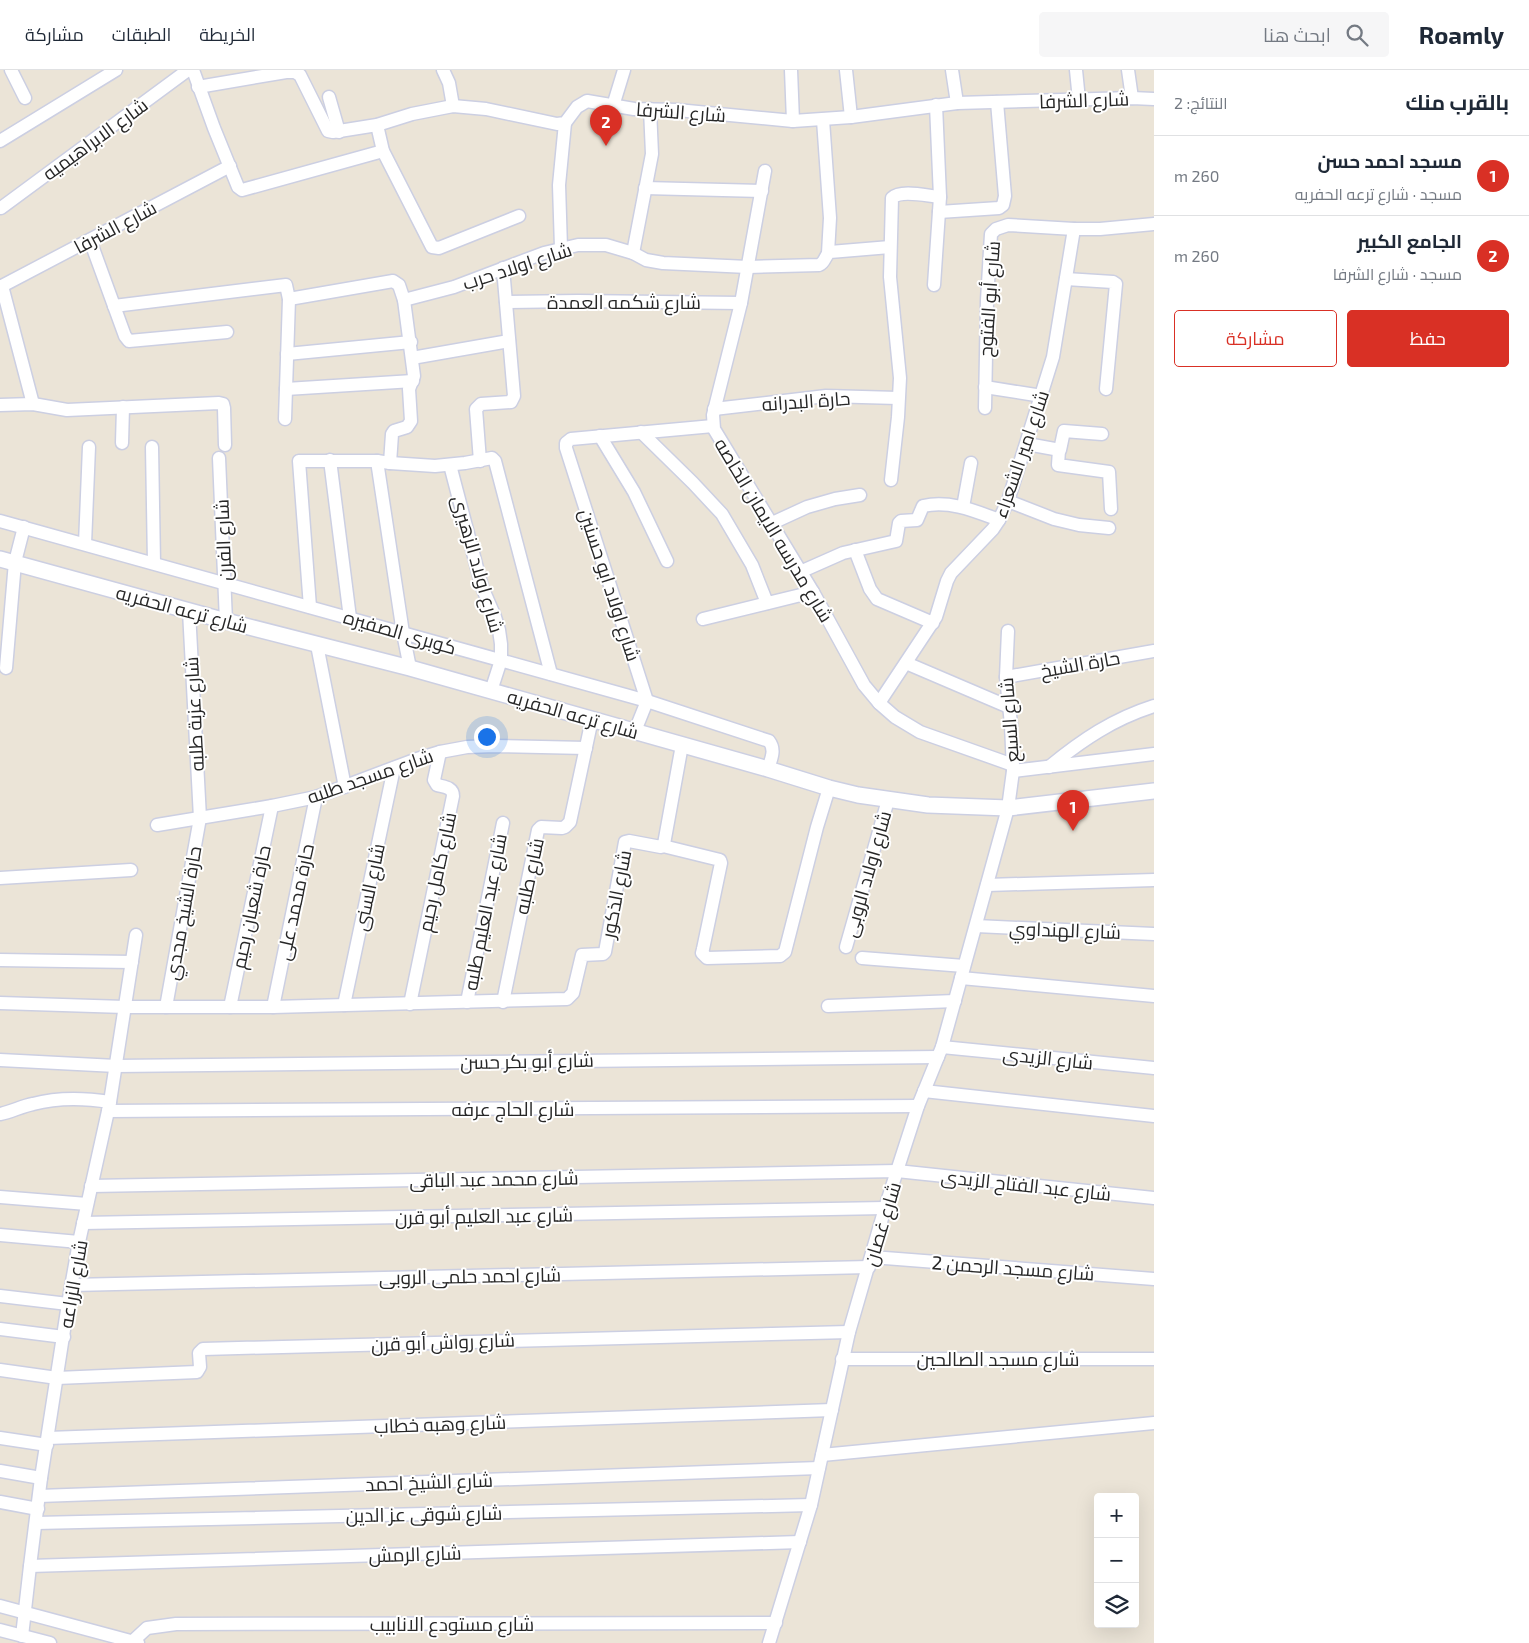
<!DOCTYPE html>
<html lang="ar">
<head>
<meta charset="utf-8">
<style>
	body { margin:0; font-family:"Exo 2",Cairo,sans-serif; background:#f6f6f7; color:#1f2937; direction:rtl }
	.controls { position:absolute; right:15px; bottom:15px; display:grid; overflow:hidden; border-radius:5px; box-shadow:0 5px 20px #0002 }
	.controls button { width:45px; height:45px; display:grid; place-items:center; padding:0; border:0; border-bottom:1px solid #e0e1e3; background:#fff; color:#1f2937; font:25px sans-serif }
	.you { position:absolute; left:486px; top:666px; width:18px; height:18px; margin:-12px; border:4px solid #fff; border-radius:50%; background:#1a73e8; box-shadow:0 0 0 8px #1a73e833 }
	.badge { display:grid; place-items:center; width:32px; height:32px; border-radius:50%; background:#d93025; color:#fff; font-size:16px; font-weight:700 }
	.pin { position:absolute; translate:-50% -41px; filter:drop-shadow(0 1px 2px #0008) }
	.pin::after { content:''; position:absolute; top:26px; width:18px; height:15px; background:inherit; clip-path:polygon(0 0,100% 0,50% 100%) }
	.list { margin:0; padding:0; list-style:none }
	h2 { display:flex; justify-content:space-between; align-items:center; height:65px; margin:0; padding:0 20px; font-size:21px }
	h2 small { font-size:16px; font-weight:400; color:#747a83 }
	.list li { display:grid; grid-template-columns:32px 1fr auto; gap:15px; align-items:center; box-sizing:border-box; height:80px; padding:0 20px; border-top:1px solid #e0e1e3 }
	.list b { display:block; font-size:19px; white-space:nowrap }
	.list p { margin:0; font-size:16px; white-space:nowrap; color:#747a83 }
	.list em { font-size:16px; font-style:normal; color:#747a83 }
	.actions { display:flex; gap:10px; padding:15px 20px }
	.actions a { flex:1; padding:11px 0; border:1px solid #d93025; border-radius:5px; text-align:center; font-size:18px; color:#d93025 }
	.actions .main { background:#d93025; color:#fff }
	.icon { flex:none; width:28px; height:28px; fill:none; stroke:currentColor; stroke-width:2; stroke-linecap:round; stroke-linejoin:round }
	.map { position:relative; flex:none; width:1154px; height:1573px; overflow:hidden; direction:ltr }
	header { display:flex; align-items:center; gap:30px; box-sizing:border-box; height:70px; padding:0 25px; background:#fff; border-bottom:1px solid #e0e1e3 }
	header strong { font-size:24px }
	nav { display:flex; gap:28px; margin-inline-start:auto; font-size:18px }
	.search { width:350px; height:45px; background:#f6f6f7; display:flex; align-items:center; gap:12px; box-sizing:border-box; padding:0 18px; border-radius:5px; color:#747a83; font-size:19px }
	main { display:flex }
	aside { flex:1; background:#fff }
	.map>svg:first-child { display:block }
	.lines { fill:none; stroke-linecap:round; stroke-linejoin:round }
	.minor-casing { stroke:#cccfe2; stroke-width:15 }
	.tertiary-casing { stroke:#cccfe2; stroke-width:18 }
	.minor { stroke:#fff; stroke-width:12 }
	.tertiary { stroke:#fff; stroke-width:15 }
	.labels { text-anchor:middle; stroke-width:4; stroke-linejoin:round; paint-order:stroke }
	.street-label { font-size:19px; fill:#272727; stroke:#fff }
</style>
</head>
<body>
<header>
<strong>Roamly</strong>
<div class="search"><svg class="icon" aria-label="search" viewBox="0 0 24 24"><circle cx="10" cy="10" r="6"/><path d="M15 15l6 6"/></svg>ابحث هنا</div>
<nav><a>الخريطة</a><a>الطبقات</a><a>مشاركة</a></nav>
</header>
<main>
<aside>
<h2>بالقرب منك<small>النتائج: 2</small></h2>
<ul class="list">
<li><span class="badge">1</span><div><b>مسجد احمد حسن</b><p>مسجد · شارع ترعه الحفريه</p></div><em>260 m</em></li>
<li><span class="badge">2</span><div><b>الجامع الكبير</b><p>مسجد · شارع الشرفا</p></div><em>260 m</em></li>
</ul>
<div class="actions"><a class="main">حفظ</a><a>مشاركة</a></div>
</aside>
<div class="map">
<svg width="1154" height="1573" viewBox="0 0 1154 1573">
	<rect width="100%" height="100%" fill="#ebe4d7"/>
	<g class="lines">
		<g class="minor-casing">
			<g id="minor">
				<path d="M 11,0 L 25,28"/>
				<path d="M 193,0 L 214,58 L 238,117 L 242,120 L 383,81"/>
				<path d="M 443,0 L 449,13 L 453,36"/>
				<path d="M 791,0 L 793,51"/>
				<path d="M 846,0 L 851,47"/>
				<path d="M 952,0 L 957,33"/>
				<path d="M 1076,0 L 1079,30"/>
				<path d="M 1128,0 L 1132,28"/>
				<path d="M 198,17 L 286,2 L 295,2 L 300,5 L 328,61 L 333,62 L 377,55 L 412,44 L 453,36 L 486,39 L 557,54 L 565,53 L 577,37 L 587,31 L 634,39 L 677,40 L 793,51 L 851,47 L 957,33 L 1132,28 L 1154,29"/>
				<path d="M 329,27 L 339,62"/>
				<path d="M 613,36 L 624,0"/>
				<path d="M 823,50 L 830,148 L 828,183"/>
				<path d="M 377,55 L 383,81 L 432,177 L 439,178 L 519,146"/>
				<path d="M 0,71 L 116,0"/>
				<path d="M 765,101 L 741,233 L 713,345 L 714,359 L 813,522 L 864,615 L 879,633 L 895,647 L 920,662 L 1013,695"/>
				<path d="M 645,118 L 762,121"/>
				<path d="M 1,138 L 188,0"/>
				<path d="M 939,142 L 999,138 L 1003,135 L 1005,126 L 997,32"/>
				<path d="M 90,170 L 125,266 L 129,271 L 227,262"/>
				<path d="M 561,178 L 559,115 L 565,53"/>
				<path d="M 633,183 L 652,84 L 650,39"/>
				<path d="M 1066,209 L 1113,212 L 1116,214 L 1106,319"/>
				<path d="M 934,215 L 940,127 L 936,35"/>
				<path d="M 2,216 L 33,334"/>
				<path d="M 0,217 L 230,96"/>
				<path d="M 289,229 L 393,211 L 399,215 L 404,230 L 414,306 L 409,319 L 411,351 L 407,357 L 394,361 L 392,364 L 390,393"/>
				<path d="M 404,230 L 454,217 L 544,183 L 578,175 L 606,175 L 633,183 L 646,190 L 663,193 L 748,197 L 819,195 C 825,193 825,185 830,182 L 890,177"/>
				<path d="M 506,232 L 578,231 L 741,233"/>
				<path d="M 114,236 L 286,215 L 289,229 L 285,349"/>
				<path d="M 287,284 L 411,272"/>
				<path d="M 412,288 L 509,271"/>
				<path d="M 985,317 L 1042,326"/>
				<path d="M 286,319 L 413,311"/>
				<path d="M 0,335 L 33,334 L 67,340 L 219,333 L 223,334 L 224,338 L 225,375"/>
				<path d="M 985,338 L 987,230 L 991,164 L 996,159 L 1008,155 L 1074,159 L 1100,159 L 1154,154"/>
				<path d="M 714,339 L 826,326 L 898,328"/>
				<path d="M 641,362 L 693,413 L 722,444 L 752,495 L 767,533"/>
				<path d="M 600,366 L 634,422 L 667,491"/>
				<path d="M 122,373 L 123,337"/>
				<path d="M 1027,374 L 1060,380 L 1064,361 L 1102,364"/>
				<path d="M 152,377 L 154,493"/>
				<path d="M 1059,380 L 1058,395 L 1109,402 L 1111,439"/>
				<path d="M 219,388 L 226,551"/>
				<path d="M 330,390 L 350,548"/>
				<path d="M 377,391 L 403,563 L 410,598"/>
				<path d="M 480,391 L 476,339 L 481,334 L 511,332 L 514,326 L 503,198"/>
				<path d="M 450,395 L 482,517 L 495,547 L 499,560 L 501,574 L 501,590 L 491,621"/>
				<path d="M 891,410 L 898,347 L 900,308 L 890,207 L 892,128 C 901,119 927,126 940,127"/>
				<path d="M 1008,431 L 1054,449 L 1079,455 L 1109,458"/>
				<path d="M 963,437 L 971,393"/>
				<path d="M 0,451 L 647,631 L 769,671 C 776,680 771,689 768,699"/>
				<path d="M 770,454 L 807,437 L 835,429 L 860,425"/>
				<path d="M 85,474 L 89,377"/>
				<path d="M 855,480 L 870,519 L 877,529 L 933,553"/>
				<path d="M 800,502 L 843,483 L 896,471 L 899,453 L 901,451 L 917,450 L 923,436 C 950,430 975,441 999,450"/>
				<path d="M 310,537 L 299,391 L 377,391 L 390,393 L 435,396 L 465,393 L 492,388 L 495,391 L 551,604"/>
				<path d="M 703,549 L 813,522"/>
				<path d="M 317,575 L 345,717"/>
				<path d="M 906,593 L 1009,637"/>
				<path d="M 6,598 L 15,492 L 24,457"/>
				<path d="M 1006,607 L 1154,581"/>
				<path d="M 879,633 L 936,547 L 947,511 L 951,503 L 993,459 L 999,450 L 1008,431 L 1053,287 L 1074,159"/>
				<path d="M 635,661 L 647,631 L 566,378 L 566,373 L 571,369 L 713,356"/>
				<path d="M 1049,697 C 1082,670 1113,649 1154,636"/>
				<path d="M 1013,701 L 1154,684"/>
				<path d="M 157,755 L 272,736 L 316,727 L 417,689 L 440,682 L 467,677 L 495,676 L 586,678"/>
				<path d="M 663,776 L 720,790 L 721,793 L 703,879 L 702,883 L 707,888 L 780,886 L 785,882 L 817,757 L 829,718"/>
				<path d="M 0,808 L 131,800"/>
				<path d="M 987,815 L 1154,810"/>
				<path d="M 976,856 L 1154,864"/>
				<path d="M 846,877 L 888,730"/>
				<path d="M 862,888 L 964,896"/>
				<path d="M 0,890 L 132,892"/>
				<path d="M 961,908 L 1154,926"/>
				<path d="M 467,932 L 503,753"/>
				<path d="M 503,932 L 538,760 L 541,757 L 562,758 L 565,757 L 570,752 L 592,649"/>
				<path d="M 0,933 L 125,937 L 273,937 L 567,929 L 573,923 L 582,885 L 603,884 L 605,882 L 625,772 L 629,771 L 661,777 L 664,774 L 682,675"/>
				<path d="M 410,934 L 453,726 C 453,717 444,717 437,715 L 434,710 L 440,682"/>
				<path d="M 344,935 L 394,698"/>
				<path d="M 828,936 L 955,931"/>
				<path d="M 166,937 L 200,748 L 189,541"/>
				<path d="M 230,937 L 272,736"/>
				<path d="M 273,937 L 316,727"/>
				<path d="M 942,977 L 1154,998"/>
				<path d="M 0,990 L 116,996 L 938,987"/>
				<path d="M 924,1021 L 1154,1046"/>
				<path d="M 108,1041 L 918,1036"/>
				<path d="M 0,1044 C 11,1042 22,1036 33,1034 C 59,1027 84,1028 110,1032"/>
				<path d="M 91,1116 L 897,1101 L 1154,1128"/>
				<path d="M 0,1127 L 87,1134"/>
				<path d="M 83,1153 L 885,1138"/>
				<path d="M 0,1165 L 79,1172"/>
				<path d="M 872,1187 L 1154,1209"/>
				<path d="M 72,1215 L 869,1197"/>
				<path d="M 0,1226 L 68,1234"/>
				<path d="M 0,1259 L 64,1267"/>
				<path d="M 842,1289 L 1154,1289"/>
				<path d="M 0,1300 L 57,1308 L 197,1302 L 200,1297 L 199,1283 L 203,1279 L 849,1262"/>
				<path d="M 0,1368 L 47,1375"/>
				<path d="M 48,1368 L 832,1340"/>
				<path d="M 822,1385 L 1154,1353"/>
				<path d="M 0,1401 L 41,1408"/>
				<path d="M 39,1426 L 819,1398"/>
				<path d="M 0,1432 L 38,1439"/>
				<path d="M 36,1453 L 811,1435"/>
				<path d="M 30,1496 L 800,1472"/>
				<path d="M 0,1536 L 138,1573"/>
				<path d="M 0,1560 L 50,1573"/>
				<path d="M 22,1566 L 30,1496 L 41,1408 L 68,1234 L 79,1172 L 110,1032 L 136,865"/>
				<path d="M 133,1571 L 147,1558 L 176,1554 L 776,1553"/>
				<path d="M 769,1573 L 811,1435 L 849,1262 L 885,1138 L 918,1036 L 942,977 L 1008,738 L 1013,701 L 1011,654 L 1006,607 L 1008,561"/>
			</g>
		</g>
		<g class="tertiary-casing">
			<path id="tertiary" d="M 0,489 L 226,551 L 410,598 L 768,699 L 829,718 L 858,725 L 928,735 L 1008,738 L 1154,721"/>
		</g>
		<use href="#minor" class="minor"/>
		<use href="#tertiary" class="tertiary"/>
	</g>
	<g class="labels">
		<g class="street-label">
			<text transform="translate(1084 30) rotate(-2)" y="7">شارع الشرفا</text>
			<text transform="translate(681 42) rotate(4)" y="7">شارع الشرفا</text>
			<text transform="translate(95 69) rotate(-36)" y="7">شارع الابراهيميه</text>
			<text transform="translate(115 157) rotate(-28)" y="7">شارع الشرفا</text>
			<text transform="translate(517 196) rotate(-18)" y="7">شارع اولاد حرب</text>
			<text transform="translate(989 229) rotate(-86)" y="7">شارع أبو الفتوح</text>
			<text x="624" y="239">شارع شكمه العمدة</text>
			<text transform="translate(806 331) rotate(-4)" y="7">حارة البدرانه</text>
			<text transform="translate(1021 384) rotate(-71)" y="7">شارع امير الشعراء</text>
			<text transform="translate(774 460) rotate(59)" y="7">شارع مدرسه الايمان الخاصه</text>
			<text transform="translate(223 470) rotate(-92)" y="7">شارع الفرن</text>
			<text transform="translate(478 494) rotate(74)" y="7">شارع اولاد الزهيرى</text>
			<text transform="translate(610 515) rotate(72)" y="7">شارع اولاد ابو حسنين</text>
			<text transform="translate(182 539) rotate(15)" y="7">شارع ترعه الحفريه</text>
			<text transform="translate(400 562) rotate(16)" y="7">كوبرى الصفيره</text>
			<text transform="translate(1080 594) rotate(-10)" y="7">حارة الشيخ</text>
			<text transform="translate(194 644) rotate(-93)" y="7">شارع عزبة طلبه</text>
			<text transform="translate(573 644) rotate(16)" y="7">شارع ترعه الحفريه</text>
			<text transform="translate(1009 650) rotate(-94)" y="7">شارع السبع</text>
			<text transform="translate(370 706) rotate(-19)" y="7">شارع مسجد طلبه</text>
			<text transform="translate(437 802) rotate(-78)" y="7">شارع كامل رحيم</text>
			<text transform="translate(867 804) rotate(-74)" y="7">شارع اولاد الروبى</text>
			<text transform="translate(529 806) rotate(-78)" y="7">شارع طلبه</text>
			<text transform="translate(369 817) rotate(-78)" y="7">شارع السنى</text>
			<text transform="translate(616 824) rotate(-79)" y="7">شارع الذكور</text>
			<text transform="translate(295 832) rotate(-78)" y="7">حارة محمد على</text>
			<text transform="translate(251 837) rotate(-78)" y="7">حارة شعبان رحيم</text>
			<text transform="translate(485 842) rotate(-79)" y="7">شارع عبد العليم طلبه</text>
			<text transform="translate(183 843) rotate(-80)" y="7">حارة الشيخ مجدي</text>
			<text transform="translate(1065 860) rotate(2)" y="7">شارع الهنداوي</text>
			<text transform="translate(1048 988) rotate(6)" y="7">شارع الزيدى</text>
			<text transform="translate(527 991) rotate(-1)" y="7">شارع أبو بكر حسن</text>
			<text x="513" y="1046">شارع الحاج عرفه</text>
			<text transform="translate(494 1109) rotate(-1)" y="7">شارع محمد عبد الباقى</text>
			<text transform="translate(1026 1115) rotate(6)" y="7">شارع عبد الفتاح الزيدى</text>
			<text transform="translate(484 1146) rotate(-1)" y="7">شارع عبد العليم أبو قرن</text>
			<text transform="translate(882 1154) rotate(-73)" y="7">شارع غصان</text>
			<text transform="translate(1013 1198) rotate(4)" y="7">شارع مسجد الرحمن 2</text>
			<text transform="translate(470 1206) rotate(-1)" y="7">شارع احمد حلمى الروبى</text>
			<text transform="translate(73 1214) rotate(-80)" y="7">شارع الزراعه</text>
			<text transform="translate(443 1272) rotate(-2)" y="7">شارع رواش أبو قرن</text>
			<text x="998" y="1296">شارع مسجد الصالحين</text>
			<text transform="translate(440 1354) rotate(-2)" y="7">شارع وهبه خطاب</text>
			<text transform="translate(429 1412) rotate(-2)" y="7">شارع الشيخ احمد</text>
			<text transform="translate(424 1444) rotate(-1)" y="7">شارع شوقى عز الدين</text>
			<text transform="translate(415 1484) rotate(-2)" y="7">شارع الرمش</text>
			<text x="452" y="1561">شارع مستودع الانابيب</text>
		</g>
	</g>
</svg>
<div class="controls">
<button>+</button>
<button>−</button>
<button><svg class="icon" aria-label="layers" viewBox="0 0 24 24"><path d="M12 4l9 5-9 5-9-5zM3 14l9 5 9-5"/></svg></button>
</div>
<div class="you"></div>
<div class="pin badge" style="left:1073px;top:761px">1</div>
<div class="pin badge" style="left:606px;top:76px">2</div>
</div>
</main>
</body>
</html>
